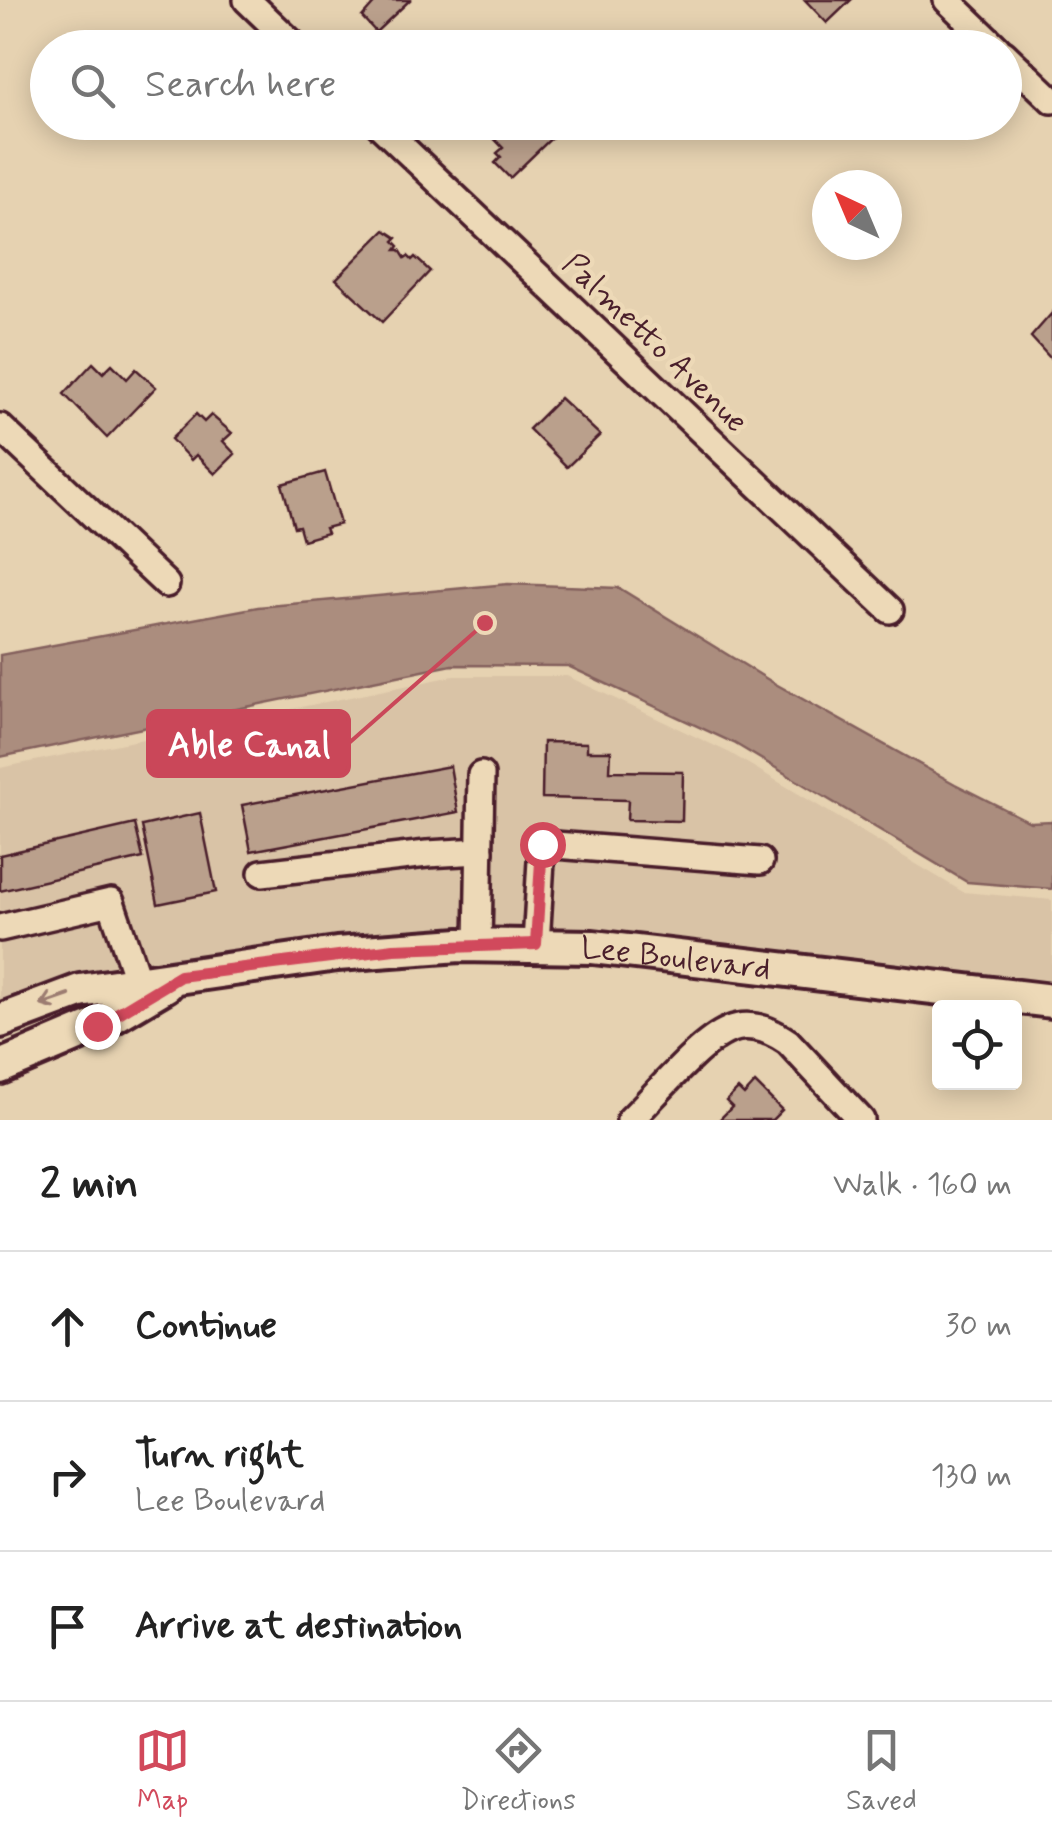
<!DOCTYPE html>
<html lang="en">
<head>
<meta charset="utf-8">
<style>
	body { margin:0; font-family:Mynerve,sans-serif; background:#f6f6f6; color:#222 }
	.controls { position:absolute; right:30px; bottom:30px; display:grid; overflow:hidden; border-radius:10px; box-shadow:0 5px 25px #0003 }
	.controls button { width:90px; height:90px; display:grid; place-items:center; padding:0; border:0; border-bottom:2px solid #e0e0e0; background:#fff; color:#222; font:50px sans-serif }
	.compass { position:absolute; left:812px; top:170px; width:90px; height:90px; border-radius:50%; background:#fff; box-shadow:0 5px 25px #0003; rotate:316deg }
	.stop { position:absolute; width:30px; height:30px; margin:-22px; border:8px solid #d1495b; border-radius:50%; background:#fff }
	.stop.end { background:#d1495b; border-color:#fff; box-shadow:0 2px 10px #0008 }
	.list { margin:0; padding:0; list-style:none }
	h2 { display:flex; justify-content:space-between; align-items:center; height:130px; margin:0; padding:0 40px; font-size:42px }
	h2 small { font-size:32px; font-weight:400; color:#767676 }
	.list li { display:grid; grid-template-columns:65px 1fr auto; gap:30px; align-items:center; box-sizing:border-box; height:150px; padding:0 40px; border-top:2px solid #e0e0e0 }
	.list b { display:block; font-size:38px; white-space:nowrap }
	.list p { margin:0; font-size:32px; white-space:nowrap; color:#767676 }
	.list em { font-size:32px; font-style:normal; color:#767676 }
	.icon { flex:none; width:55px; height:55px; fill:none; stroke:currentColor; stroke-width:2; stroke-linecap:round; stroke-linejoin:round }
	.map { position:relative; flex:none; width:1052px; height:1120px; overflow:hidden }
	.search { position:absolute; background:#fff; box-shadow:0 5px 25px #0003; left:30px; right:30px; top:30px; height:110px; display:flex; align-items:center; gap:25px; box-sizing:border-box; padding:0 35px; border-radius:55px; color:#767676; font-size:38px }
	.sheet { height:580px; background:#fff }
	nav { display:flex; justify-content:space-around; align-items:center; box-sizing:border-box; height:140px; border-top:2px solid #e0e0e0; background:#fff; font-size:28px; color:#767676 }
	nav a { display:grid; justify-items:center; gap:5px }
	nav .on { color:#d1495b }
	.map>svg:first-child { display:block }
	.built { fill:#d9c3a6 }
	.water { fill:#ab8d7e; stroke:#84615d; stroke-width:2.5 }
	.building { fill:#baa08c; stroke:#4a1f2b; stroke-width:2.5 }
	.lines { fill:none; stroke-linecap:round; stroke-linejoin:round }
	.minor-casing { stroke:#4a1f2b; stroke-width:32 }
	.major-casing { stroke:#4a1f2b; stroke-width:40 }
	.minor { stroke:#edd9b7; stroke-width:25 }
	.major { stroke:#edd9b7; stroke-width:32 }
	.oneway { stroke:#9c7c71 }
	.route { stroke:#d1495b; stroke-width:12 }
	.labels { text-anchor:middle; stroke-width:9; stroke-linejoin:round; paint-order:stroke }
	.street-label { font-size:32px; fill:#4a1f2b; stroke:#edd9b7 }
	.leader { fill:none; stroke:#ca4759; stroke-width:4 }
	.callout-dot { fill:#ca4759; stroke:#edd9b7; stroke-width:4 }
	.callout { fill:#ca4759; stroke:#ca4759; stroke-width:4 }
	.callout-label { font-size:35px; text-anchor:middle; font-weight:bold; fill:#fff }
</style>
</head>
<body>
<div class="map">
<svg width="1052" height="1120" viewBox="0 0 1052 1120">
	<rect width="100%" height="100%" fill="#e6d2b1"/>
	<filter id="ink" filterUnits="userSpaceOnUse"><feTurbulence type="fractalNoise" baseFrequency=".01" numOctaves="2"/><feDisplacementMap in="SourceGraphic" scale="20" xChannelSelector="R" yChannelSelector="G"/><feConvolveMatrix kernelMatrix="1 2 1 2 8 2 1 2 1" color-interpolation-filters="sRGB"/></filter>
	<g filter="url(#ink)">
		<path class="built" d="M 454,676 L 567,676 L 730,753 L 963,892 L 1052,900 L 1052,989 L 712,944 L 678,943 L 186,962 L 183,959 L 0,1007 L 0,768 Z"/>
		<path class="water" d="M 508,584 L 619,588 L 772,682 L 955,784 L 1030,822 L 1052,821 L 1052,889 L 967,882 L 734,743 L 568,666 L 452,665 L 0,757 L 0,655 L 258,607 Z"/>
		<g class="building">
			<path d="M 377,0 L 410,0 L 376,32 L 362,17 Z"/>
			<path d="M 805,0 L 851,0 L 827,23 Z"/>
			<path d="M 492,122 L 567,122 L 567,123 L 510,178 L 495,163 L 501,157 L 497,153 L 503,148 L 485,129 Z"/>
			<path d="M 385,230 L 397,238 L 394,241 L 399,246 L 396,250 L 400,250 L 405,258 L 408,256 L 412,260 L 415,257 L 430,271 L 382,322 L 336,279 Z"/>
			<path d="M 1052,313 L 1052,360 L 1031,337 Z"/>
			<path d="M 93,363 L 103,373 L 112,364 L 127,379 L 136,369 L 156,387 L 107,438 L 64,394 Z"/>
			<path d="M 560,398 L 600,435 L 567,467 L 529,429 Z"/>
			<path d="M 196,414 L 204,422 L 211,415 L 232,433 L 223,441 L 235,454 L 215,474 L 196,455 L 191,460 L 171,439 Z"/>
			<path d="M 325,472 L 340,524 L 325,528 L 327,533 L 303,540 L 299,526 L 294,527 L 282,484 Z"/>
			<path d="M 543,742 L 587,743 L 587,751 L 611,751 L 610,771 L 683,772 L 682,821 L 627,820 L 628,800 L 542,798 Z"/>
			<path d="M 450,766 L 458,812 L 251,851 L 242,805 Z"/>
			<path d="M 200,813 L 216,892 L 158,904 L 142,826 Z"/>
			<path d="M 135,824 L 143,858 L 0,891 L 0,855 Z"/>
			<path d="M 755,1083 L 782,1110 L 772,1120 L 719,1120 L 732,1107 L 726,1101 L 738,1089 L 744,1095 Z"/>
		</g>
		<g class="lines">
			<g class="minor-casing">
				<g id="minor">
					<path d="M 247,0 L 297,48"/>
					<path d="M 947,0 L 997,48"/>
					<path d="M 1004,54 L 1052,100"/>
					<path d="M 376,122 L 890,610"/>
					<path d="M 0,427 L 166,584"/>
					<path d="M 262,873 L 427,854 L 480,851"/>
					<path d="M 0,928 L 111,902 L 138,982"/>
					<path d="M 536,944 L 542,844 L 760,861"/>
					<path d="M 478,945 L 481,775"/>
					<path d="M 630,1120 C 655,1096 699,1042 729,1030 C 750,1021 771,1030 788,1042 L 861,1120"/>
				</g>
			</g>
			<g class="major-casing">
				<g id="major">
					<path id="s1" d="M 0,1021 L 80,991 L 337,954 L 460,945 L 593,947 L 1052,1001"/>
					<path d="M 0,1067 L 97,1026 L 166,985"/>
				</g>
			</g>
			<use href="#minor" class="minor"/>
			<use href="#major" class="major"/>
		</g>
		<defs><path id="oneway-shaft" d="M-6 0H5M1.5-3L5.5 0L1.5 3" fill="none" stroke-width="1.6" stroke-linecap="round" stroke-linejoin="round" transform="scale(2.5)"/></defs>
		<use class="oneway" href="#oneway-shaft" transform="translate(55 1000) rotate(161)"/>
	</g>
	<g class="lines" filter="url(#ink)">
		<path class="route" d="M 97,1026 L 180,976 L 394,949 L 536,944 L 542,844"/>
	</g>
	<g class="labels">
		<g class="street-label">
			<text transform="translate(656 342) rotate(44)" y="11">Palmetto Avenue</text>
			<text dy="11" stroke="none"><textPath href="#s1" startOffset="685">Lee Boulevard</textPath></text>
		</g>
	</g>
	<path class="leader" d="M485 623L349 743"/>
	<circle class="callout-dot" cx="485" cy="623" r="10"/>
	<rect class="callout" x="148" y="711" width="201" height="65" rx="10"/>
	<g class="callout-label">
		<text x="249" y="756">Able Canal</text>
	</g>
</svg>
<div class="controls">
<button><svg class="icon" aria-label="locate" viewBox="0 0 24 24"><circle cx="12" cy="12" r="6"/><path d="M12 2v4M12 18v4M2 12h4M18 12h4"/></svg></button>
</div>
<svg class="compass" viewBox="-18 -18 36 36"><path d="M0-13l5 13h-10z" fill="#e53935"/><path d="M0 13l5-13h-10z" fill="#767676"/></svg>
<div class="stop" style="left:542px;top:844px"></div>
<div class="stop end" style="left:97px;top:1026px"></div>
<div class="search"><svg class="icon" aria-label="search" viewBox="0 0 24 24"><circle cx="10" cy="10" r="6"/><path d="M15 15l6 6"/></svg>Search here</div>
</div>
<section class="sheet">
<h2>2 min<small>Walk · 160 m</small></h2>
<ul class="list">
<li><svg class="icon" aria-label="ahead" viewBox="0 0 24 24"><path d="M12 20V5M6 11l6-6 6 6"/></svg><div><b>Continue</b></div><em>30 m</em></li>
<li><svg class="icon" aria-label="right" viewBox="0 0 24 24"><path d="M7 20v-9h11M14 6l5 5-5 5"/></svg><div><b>Turn right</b><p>Lee Boulevard</p></div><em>130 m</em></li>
<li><svg class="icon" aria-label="arrive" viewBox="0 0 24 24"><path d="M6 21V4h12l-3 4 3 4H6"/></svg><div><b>Arrive at destination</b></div></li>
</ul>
</section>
<nav>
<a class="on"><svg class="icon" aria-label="map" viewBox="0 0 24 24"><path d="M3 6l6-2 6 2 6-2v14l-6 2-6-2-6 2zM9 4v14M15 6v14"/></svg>Map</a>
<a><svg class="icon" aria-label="directions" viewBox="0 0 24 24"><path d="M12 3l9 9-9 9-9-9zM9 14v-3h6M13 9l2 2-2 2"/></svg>Directions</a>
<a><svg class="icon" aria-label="saved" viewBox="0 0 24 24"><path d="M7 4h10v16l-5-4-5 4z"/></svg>Saved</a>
</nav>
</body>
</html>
